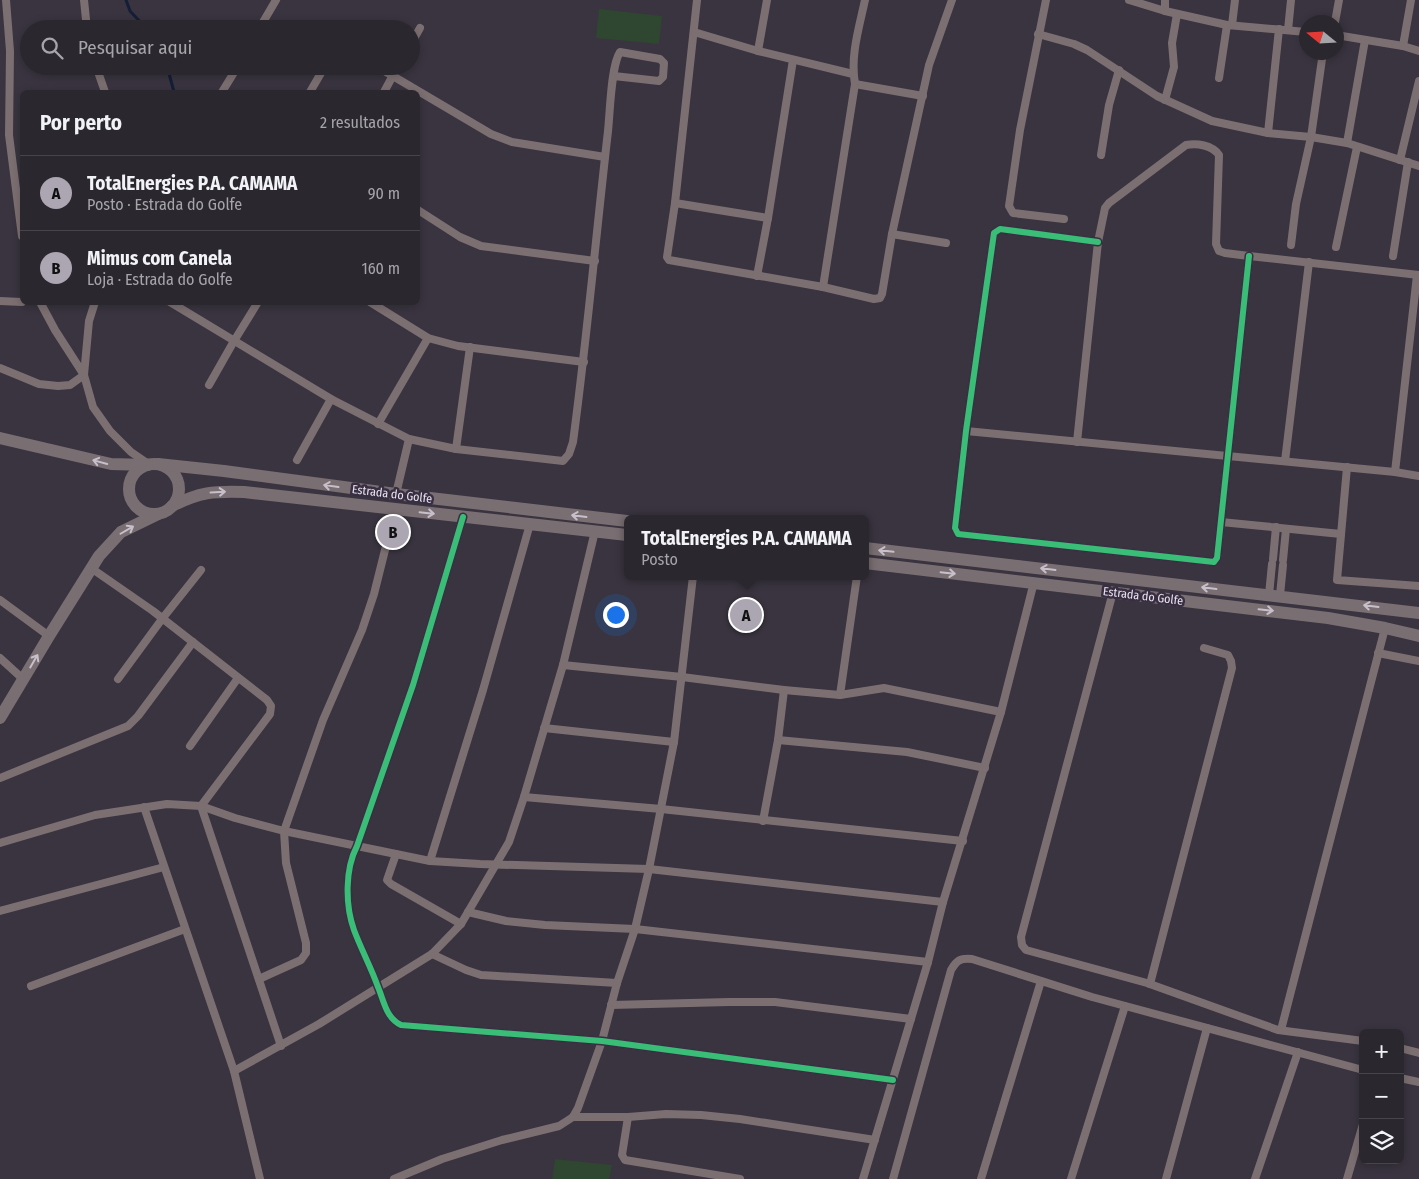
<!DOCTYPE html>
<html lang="pt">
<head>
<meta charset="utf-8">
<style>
	body { margin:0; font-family:"Fira Sans Condensed",sans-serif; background:#332f37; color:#f1f3f6 }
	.controls { position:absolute; right:15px; bottom:15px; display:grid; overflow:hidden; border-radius:8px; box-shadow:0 2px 8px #0003 }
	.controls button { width:45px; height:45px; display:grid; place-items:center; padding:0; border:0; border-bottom:1px solid #47444b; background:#2b272f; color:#f1f3f6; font:25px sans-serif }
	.compass { position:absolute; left:1299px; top:15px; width:45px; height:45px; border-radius:50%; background:#2b272f; box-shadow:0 2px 8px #0003; rotate:288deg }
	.you { position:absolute; left:615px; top:614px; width:18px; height:18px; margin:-12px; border:4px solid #fff; border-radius:50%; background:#1a73e8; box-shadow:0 0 0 8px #1a73e833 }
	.badge { display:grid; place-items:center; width:32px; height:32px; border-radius:50%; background:#aba6b2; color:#111; font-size:16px; font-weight:700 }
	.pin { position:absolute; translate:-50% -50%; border:2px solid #fff; box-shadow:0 1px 5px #0006 }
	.popup { position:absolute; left:624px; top:515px; width:245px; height:65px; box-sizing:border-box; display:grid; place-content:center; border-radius:8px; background:#2b272f; filter:drop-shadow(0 1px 4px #0005); font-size:16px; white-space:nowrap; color:#a6a5aa }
	.popup b { font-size:19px; color:#f1f3f6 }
	.popup::after { content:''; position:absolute; left:50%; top:100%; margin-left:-10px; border:10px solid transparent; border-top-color:#2b272f }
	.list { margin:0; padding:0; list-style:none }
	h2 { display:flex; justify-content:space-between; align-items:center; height:65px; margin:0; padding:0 20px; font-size:21px }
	h2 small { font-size:16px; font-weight:400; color:#a6a5aa }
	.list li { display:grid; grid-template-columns:32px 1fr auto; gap:15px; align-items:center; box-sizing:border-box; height:75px; padding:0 20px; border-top:1px solid #47444b }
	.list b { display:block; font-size:19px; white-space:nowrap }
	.list p { margin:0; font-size:16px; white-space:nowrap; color:#a6a5aa }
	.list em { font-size:16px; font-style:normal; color:#a6a5aa }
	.icon { flex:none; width:28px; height:28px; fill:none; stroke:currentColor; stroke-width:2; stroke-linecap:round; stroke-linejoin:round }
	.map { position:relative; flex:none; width:1419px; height:1179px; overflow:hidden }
	.search { position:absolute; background:#2b272f; box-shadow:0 2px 8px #0003; left:20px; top:20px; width:400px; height:55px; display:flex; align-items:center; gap:12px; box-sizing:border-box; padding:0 18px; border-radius:28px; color:#a6a5aa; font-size:19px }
	.panel { position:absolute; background:#2b272f; box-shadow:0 2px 8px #0003; left:20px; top:90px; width:400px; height:215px; border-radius:8px }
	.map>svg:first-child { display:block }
	.green { fill:#2f4631 }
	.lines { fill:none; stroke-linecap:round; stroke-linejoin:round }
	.stream { stroke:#141e38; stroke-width:3 }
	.minor { stroke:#7c6f71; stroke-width:8 }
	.trunk { stroke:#796e72; stroke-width:12 }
	.cycleway-casing { stroke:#392f43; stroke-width:9 }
	.cycleway { stroke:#3abd76; stroke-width:6 }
	.oneway { stroke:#c7c0ca }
	.labels { text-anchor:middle; stroke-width:5; stroke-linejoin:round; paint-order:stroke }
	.street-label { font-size:12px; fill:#e9e3f0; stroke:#392f43 }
</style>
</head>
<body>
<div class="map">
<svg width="1419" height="1179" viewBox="0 0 1419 1179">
	<rect width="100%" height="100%" fill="#39343f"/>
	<g class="green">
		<path d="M 599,9 L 662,16 L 659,44 L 596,38 Z"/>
		<path d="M 555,1159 L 612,1165 L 609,1179 L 552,1179 Z"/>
	</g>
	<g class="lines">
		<g class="stream">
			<path d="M 126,0 L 130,11 L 147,29"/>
			<path d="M 167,66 L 174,92"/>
		</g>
		<g class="minor">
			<path d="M 6,0 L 10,51 L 9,135 L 22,236"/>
			<path d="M 84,0 L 87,29"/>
			<path d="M 697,0 L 675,203 L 667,257 L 669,260 L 823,287 L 874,299 L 880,298 L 882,294 L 892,234 L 929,65 L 952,0"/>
			<path d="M 1046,0 L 1020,130 L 1009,206 L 1013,213 L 1064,219"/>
			<path d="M 1129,0 L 1165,11"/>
			<path d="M 1165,0 L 1165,11 L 1227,25 L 1306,32"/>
			<path d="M 1335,22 L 1339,0"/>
			<path d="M 1232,25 L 1235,0"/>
			<path d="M 259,29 L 276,0"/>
			<path d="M 1288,30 L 1291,0"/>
			<path d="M 694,32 L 758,51 L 853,74"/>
			<path d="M 1038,34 L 1074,44 L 1087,50 L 1157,96 L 1212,121 L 1268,133 L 1311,137 L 1347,143 L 1419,166"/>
			<path d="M 1336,35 L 1403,46 L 1419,51"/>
			<path d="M 411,44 L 420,28"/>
			<path d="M 1403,46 L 1411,0"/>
			<path d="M 758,51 L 767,0"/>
			<path d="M 96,66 L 105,92"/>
			<path d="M 376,66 L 491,134 L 512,142 L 605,157"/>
			<path d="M 1219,78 L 1227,25"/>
			<path d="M 855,84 L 923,96"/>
			<path d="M 222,92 L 238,66"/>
			<path d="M 310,92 L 325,66"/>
			<path d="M 384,92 L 398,66"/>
			<path d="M 1165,100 L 1174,67 L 1172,43 L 1177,14"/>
			<path d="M 1268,133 L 1279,29"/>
			<path d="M 1347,143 L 1365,40"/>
			<path d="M 1101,155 L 1109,105 L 1119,70"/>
			<path d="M 1400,160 L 1419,81"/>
			<path d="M 675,203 L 768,218"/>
			<path d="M 418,210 L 460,237 L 481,246 L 595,261"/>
			<path d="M 892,234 L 946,243"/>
			<path d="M 1098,242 L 1000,229 L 994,233 L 966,431 L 955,528 L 958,534 L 1214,562 L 1217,558 L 1249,256"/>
			<path d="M 1291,245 L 1296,204 L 1311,137 L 1323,52"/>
			<path d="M 1336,247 L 1357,147"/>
			<path d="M 1393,256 L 1408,162"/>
			<path d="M 757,276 L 768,218 L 793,60"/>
			<path d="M 823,287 L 855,84 C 850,56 859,28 865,0"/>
			<path d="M 0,301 L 22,302"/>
			<path d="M 40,302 L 55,330 L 84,375 L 93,407 L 110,431 L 131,452 L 147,463"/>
			<path d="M 170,302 L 331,399 L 409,439 L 456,449 L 563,461 L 569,454 L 573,442 C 587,338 596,235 608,131 C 610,113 611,65 620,52 L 660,59 L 664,63 L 663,77 L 659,81 L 614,76"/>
			<path d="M 370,302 L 428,338 L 458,346 L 584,362"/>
			<path d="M 0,368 L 39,384 L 58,386 L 70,385 L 84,375 L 89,321 L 95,302"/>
			<path d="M 209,385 L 234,341 L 258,302"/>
			<path d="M 378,424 L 428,338"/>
			<path d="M 966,431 L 1395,472 L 1419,476"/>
			<path d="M 1077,442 L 1098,242 L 1105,208 L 1109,203 L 1186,145 C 1197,143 1212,145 1219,155 L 1216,244 L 1219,251 L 1225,253 L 1249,256 L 1419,275"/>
			<path d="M 456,449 L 470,347"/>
			<path d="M 297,460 L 331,399"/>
			<path d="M 1285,461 L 1309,262"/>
			<path d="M 1347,467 L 1337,580 L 1419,586"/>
			<path d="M 1395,472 L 1417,275"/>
			<path d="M 396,494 L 409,439"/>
			<path d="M 463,517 L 413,685 L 357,846 C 345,869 345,905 354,930 C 361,949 371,967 378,987 C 384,1001 386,1018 401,1025 L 602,1041 L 893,1080"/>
			<path d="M 1221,522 L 1341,534"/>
			<path d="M 1273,559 L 1276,527"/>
			<path d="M 1283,560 L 1286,529"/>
			<path d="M 91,568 L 153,611 L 267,700 L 271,706 L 270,714 L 201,806 L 281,1046"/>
			<path d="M 1113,592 L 1021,937 L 1022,945 L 1026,950 L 1147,983 L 1278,1030 L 1363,1041"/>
			<path d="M 1269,595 L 1272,564"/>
			<path d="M 1280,595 L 1283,565"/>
			<path d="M 0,600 L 49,636"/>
			<path d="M 1378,653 L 1419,661"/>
			<path d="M 0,658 L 23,679"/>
			<path d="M 563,665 L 682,677 L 784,690 L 840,695 L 884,688 L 1001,712"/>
			<path d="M 118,679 L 162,619 L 201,570"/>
			<path d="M 840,695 L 857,576"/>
			<path d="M 544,728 L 674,742"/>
			<path d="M 778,740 L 907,752 L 985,768"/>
			<path d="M 190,746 L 238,678"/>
			<path d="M 0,778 L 128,726 L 138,716 L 193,642"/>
			<path d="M 524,797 L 661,809 L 963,841"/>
			<path d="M 144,807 L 234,1071 L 260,1179"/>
			<path d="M 763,821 L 778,740 L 784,690"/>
			<path d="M 0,843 L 95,815 L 167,804 L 201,806 L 235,818 L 284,831 L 430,861 L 480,864 L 649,869 L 943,902"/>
			<path d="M 396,854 L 387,880 L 391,884 L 461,924"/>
			<path d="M 430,861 L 483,690 L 530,524"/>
			<path d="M 0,911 L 164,867"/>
			<path d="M 468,912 L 506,921 L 545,925 L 635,929 L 928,962"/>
			<path d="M 432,954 L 466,970 L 481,975 L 617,983"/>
			<path d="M 259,979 L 301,960 L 306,953 L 306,943 L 286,863 L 284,831 L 323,720 L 362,630 L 374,594 L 395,510"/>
			<path d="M 1150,984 L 1232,668 L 1231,661 L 1228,655 L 1204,648"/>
			<path d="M 31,986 L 185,929"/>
			<path d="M 611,1005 L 729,1002 L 775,1002 L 911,1019"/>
			<path d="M 1281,1030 L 1385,628"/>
			<path d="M 1400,1048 L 1419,1053"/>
			<path d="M 234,1071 L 319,1024 L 432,954 L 461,924 L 509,842 L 524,797 L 563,665 L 595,531"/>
			<path d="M 1400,1078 L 1419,1082"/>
			<path d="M 573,1117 L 628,1117 L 666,1114 L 701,1115 L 740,1119 L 875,1140"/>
			<path d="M 628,1117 L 622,1155 L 625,1160 L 740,1179"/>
			<path d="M 394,1179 L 442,1159 L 502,1140 L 559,1126 L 573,1117 L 578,1108 L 602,1041 L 617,983 L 635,929 L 649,869 L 674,742 L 693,576"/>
			<path d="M 863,1179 L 928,962 L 943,902 L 1001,712 L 1034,582"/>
			<path d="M 893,1179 L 951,970 C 957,960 960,958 972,959 L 1092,997 L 1363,1070"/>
			<path d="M 981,1179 L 1041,981"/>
			<path d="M 1071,1179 L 1125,1006"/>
			<path d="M 1166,1179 L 1207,1028"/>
			<path d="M 1255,1179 L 1298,1052"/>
			<path d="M 1347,1179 L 1363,1124"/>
		</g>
		<g class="trunk">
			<path d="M 0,438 L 111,464 L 148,465"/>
			<circle cx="154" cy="489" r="25"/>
			<path d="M 158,464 L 224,471 L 396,494 L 627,521"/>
			<path d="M 172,506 C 200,492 213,491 244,492 L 627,535"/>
			<path d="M 865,548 L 1419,613"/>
			<path d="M 865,563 L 1328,618 L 1385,628 L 1419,636"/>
			<path d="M 0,718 L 49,636 L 99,556 L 121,532 L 158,514"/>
		</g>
		<g class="cycleway-casing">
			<g id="cycleway">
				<path d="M 1098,242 L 1000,229 L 994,233 L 966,431 L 955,528 L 958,534 L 1214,562 L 1217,558 L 1249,256"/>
				<path d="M 463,517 L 413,685 L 357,846 C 345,869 345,905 354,930 C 361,949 371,967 378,987 C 384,1001 386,1018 401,1025 L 602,1041 L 893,1080"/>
			</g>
		</g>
		<use href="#cycleway" class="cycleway"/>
	</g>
	<defs><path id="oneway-shaft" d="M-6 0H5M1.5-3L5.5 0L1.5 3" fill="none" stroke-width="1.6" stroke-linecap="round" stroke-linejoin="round" transform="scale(1.25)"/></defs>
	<g class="oneway">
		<use href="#oneway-shaft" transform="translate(100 462) rotate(-165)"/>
		<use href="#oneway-shaft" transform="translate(331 486) rotate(-172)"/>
		<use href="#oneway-shaft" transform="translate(218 492) rotate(-3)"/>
		<use href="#oneway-shaft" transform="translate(427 513) rotate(6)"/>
		<use href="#oneway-shaft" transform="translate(579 516) rotate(-173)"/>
		<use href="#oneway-shaft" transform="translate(127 530) rotate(-30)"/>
		<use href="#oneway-shaft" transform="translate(886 551) rotate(-174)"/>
		<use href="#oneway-shaft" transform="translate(1048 569) rotate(-173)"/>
		<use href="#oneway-shaft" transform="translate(948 573) rotate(6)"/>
		<use href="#oneway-shaft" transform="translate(1209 588) rotate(-173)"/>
		<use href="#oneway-shaft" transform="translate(1371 606) rotate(-173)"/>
		<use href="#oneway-shaft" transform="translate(1266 610) rotate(6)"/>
		<use href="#oneway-shaft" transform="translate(34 661) rotate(-60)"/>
	</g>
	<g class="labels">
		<g class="street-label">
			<text transform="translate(392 494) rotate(7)" y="4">Estrada do Golfe</text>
			<text transform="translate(1143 596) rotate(7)" y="4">Estrada do Golfe</text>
		</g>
	</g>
</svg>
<div class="controls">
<button>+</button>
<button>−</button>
<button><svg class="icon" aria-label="layers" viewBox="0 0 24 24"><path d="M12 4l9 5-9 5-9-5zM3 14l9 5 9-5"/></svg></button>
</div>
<svg class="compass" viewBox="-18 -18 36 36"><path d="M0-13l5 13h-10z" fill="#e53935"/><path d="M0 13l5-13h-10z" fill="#a6a5aa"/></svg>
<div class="you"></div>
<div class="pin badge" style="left:746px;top:615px">A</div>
<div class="popup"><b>TotalEnergies P.A. CAMAMA</b>Posto</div>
<div class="pin badge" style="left:393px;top:532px">B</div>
<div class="search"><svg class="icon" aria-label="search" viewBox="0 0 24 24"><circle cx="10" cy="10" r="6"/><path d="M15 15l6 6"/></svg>Pesquisar aqui</div>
<section class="panel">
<h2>Por perto<small>2 resultados</small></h2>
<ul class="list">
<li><span class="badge">A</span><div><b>TotalEnergies P.A. CAMAMA</b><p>Posto · Estrada do Golfe</p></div><em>90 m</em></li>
<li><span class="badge">B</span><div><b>Mimus com Canela</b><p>Loja · Estrada do Golfe</p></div><em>160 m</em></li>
</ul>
</section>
</div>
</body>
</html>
